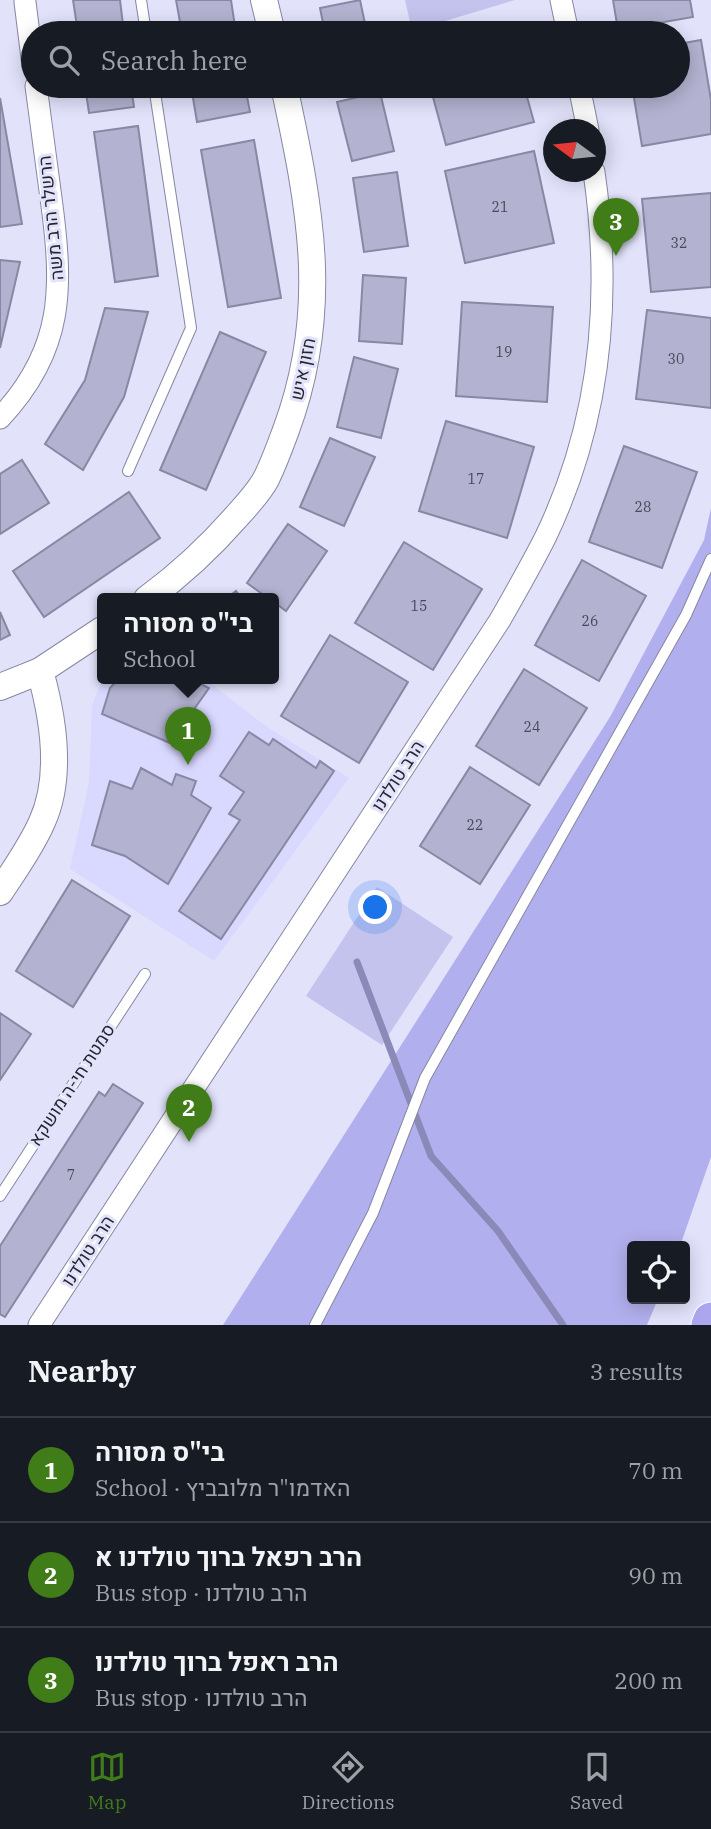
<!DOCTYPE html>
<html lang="en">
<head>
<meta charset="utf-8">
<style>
	body { margin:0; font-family:"IBM Plex Serif",Heebo,serif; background:#242831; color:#f1f3f6 }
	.controls { position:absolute; right:21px; bottom:21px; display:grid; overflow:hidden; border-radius:7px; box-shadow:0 4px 18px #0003 }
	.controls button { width:63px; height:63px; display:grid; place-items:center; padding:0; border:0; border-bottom:2px solid #363941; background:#171b24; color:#f1f3f6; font:35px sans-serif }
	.compass { position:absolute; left:543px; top:119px; width:63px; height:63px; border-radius:50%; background:#171b24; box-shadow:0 4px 18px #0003; rotate:285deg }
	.you { position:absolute; left:376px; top:908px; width:24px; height:24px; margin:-18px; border:5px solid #fff; border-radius:50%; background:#1a73e8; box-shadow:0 0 0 10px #1a73e833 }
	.badge { display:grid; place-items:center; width:46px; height:46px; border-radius:50%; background:#407d19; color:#fff; font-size:23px; font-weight:700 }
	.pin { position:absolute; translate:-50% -58px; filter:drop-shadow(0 2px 4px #0008) }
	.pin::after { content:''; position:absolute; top:37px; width:24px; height:21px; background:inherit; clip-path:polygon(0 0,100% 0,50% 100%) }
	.popup { position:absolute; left:97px; top:593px; width:182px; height:91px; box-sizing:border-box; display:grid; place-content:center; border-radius:7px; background:#171b24; filter:drop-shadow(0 2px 5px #0005); font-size:23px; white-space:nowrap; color:#9ea1a6 }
	.popup b { font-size:26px; color:#f1f3f6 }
	.popup::after { content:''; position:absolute; left:50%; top:100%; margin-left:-14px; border:14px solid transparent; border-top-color:#171b24 }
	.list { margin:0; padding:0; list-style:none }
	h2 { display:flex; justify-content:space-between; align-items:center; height:91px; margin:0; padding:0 28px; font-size:30px }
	h2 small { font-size:23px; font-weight:400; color:#9ea1a6 }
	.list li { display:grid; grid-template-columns:46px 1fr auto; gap:21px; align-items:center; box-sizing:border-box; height:105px; padding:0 28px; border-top:2px solid #363941 }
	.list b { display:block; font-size:26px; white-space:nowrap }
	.list p { margin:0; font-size:23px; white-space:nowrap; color:#9ea1a6 }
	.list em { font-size:23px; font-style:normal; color:#9ea1a6 }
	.icon { flex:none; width:38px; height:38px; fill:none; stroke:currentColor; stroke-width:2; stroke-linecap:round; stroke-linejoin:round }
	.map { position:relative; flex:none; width:711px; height:1325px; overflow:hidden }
	.search { position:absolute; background:#171b24; box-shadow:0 4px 18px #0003; left:21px; right:21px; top:21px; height:77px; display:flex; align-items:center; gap:18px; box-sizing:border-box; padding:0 24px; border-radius:38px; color:#9ea1a6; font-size:26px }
	.sheet { height:406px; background:#171b24 }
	nav { display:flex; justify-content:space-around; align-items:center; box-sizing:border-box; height:98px; border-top:2px solid #363941; background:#171b24; font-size:19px; color:#9ea1a6 }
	nav a { display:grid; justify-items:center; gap:4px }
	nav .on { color:#407d19 }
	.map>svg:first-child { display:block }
	.built { fill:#d9d8ff }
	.green { fill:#c4c3ee }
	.forest { fill:#b2afee }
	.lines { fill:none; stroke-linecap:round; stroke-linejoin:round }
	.stream { stroke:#8b89b8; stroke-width:7 }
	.building { fill:#b3b2d0; stroke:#8888a4; stroke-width:2 }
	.service-casing { stroke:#8787a3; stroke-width:12 }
	.minor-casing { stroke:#8787a3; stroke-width:23 }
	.tertiary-casing { stroke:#8787a3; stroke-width:28 }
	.trunk-casing { stroke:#fff; stroke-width:37 }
	.service { stroke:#fff; stroke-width:10 }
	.minor { stroke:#fff; stroke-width:21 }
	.tertiary { stroke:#fff; stroke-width:26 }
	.trunk { stroke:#aba6ee; stroke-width:35 }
	.labels { text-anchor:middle; stroke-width:6; stroke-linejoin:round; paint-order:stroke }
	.number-label { font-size:14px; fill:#484858 }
	.street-label { font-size:18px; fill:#252530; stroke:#e2e2fb }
</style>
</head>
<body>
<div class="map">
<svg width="711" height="1325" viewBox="0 0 711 1325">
	<rect width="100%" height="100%" fill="#e2e2fb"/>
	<path class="built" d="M 103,679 L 205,679 L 267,727 L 349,778 L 214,961 L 70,869 L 89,782 L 92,705 Z"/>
	<g class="green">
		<path d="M 405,0 L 515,0 L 412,31 Z"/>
		<path d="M 377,887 L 453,937 L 382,1045 L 306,996 Z"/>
	</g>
	<path class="forest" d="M 711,508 L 711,1157 L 680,1246 L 632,1246 L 632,1299 L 658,1299 L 647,1325 L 223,1325 L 610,717 L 704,540 Z"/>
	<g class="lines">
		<path class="stream" d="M 357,962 L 431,1156 L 498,1231 L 563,1325"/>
	</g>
	<g class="building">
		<path d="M 73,0 L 120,0 L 124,33 L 78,33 Z"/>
		<path d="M 176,0 L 231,0 L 236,33 L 182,33 Z"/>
		<path d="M 360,0 L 367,33 L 325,33 L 320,8 Z"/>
		<path d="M 613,0 L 690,0 L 693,17 L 618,30 Z"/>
		<path d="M 701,40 L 711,100 L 711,134 L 642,146 L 632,86 L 678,86 L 678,44 Z"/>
		<path d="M 85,86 L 131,86 L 134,107 L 89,113 Z"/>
		<path d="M 191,86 L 245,86 L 250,112 L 197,122 Z"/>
		<path d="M 430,86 L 524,86 L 534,122 L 446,145 Z"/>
		<path d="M 380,92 L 394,151 L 352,161 L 337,102 Z"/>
		<path d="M 0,98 L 22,224 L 0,227 Z"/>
		<path d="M 138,126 L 158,276 L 115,282 L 94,132 Z"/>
		<path d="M 254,140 L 281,298 L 228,307 L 201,150 Z"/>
		<path d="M 534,151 L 554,243 L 465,263 L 445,171 Z"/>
		<path d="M 397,172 L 408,246 L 364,252 L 353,178 Z"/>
		<path d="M 711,193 L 711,287 L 651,292 L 642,199 Z"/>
		<path d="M 0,260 L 20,262 L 0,348 Z"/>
		<path d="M 363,275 L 406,278 L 402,344 L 359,341 Z"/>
		<path d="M 462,302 L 553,307 L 547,402 L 456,396 Z"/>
		<path d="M 105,308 L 148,312 L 124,397 L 83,470 L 45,444 L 85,380 Z"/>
		<path d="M 647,310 L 711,318 L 711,408 L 636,399 Z"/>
		<path d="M 220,332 L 266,352 L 206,490 L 160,470 Z"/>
		<path d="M 354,357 L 398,369 L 381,438 L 337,427 Z"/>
		<path d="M 446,421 L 534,447 L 507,538 L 419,511 Z"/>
		<path d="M 330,438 L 375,457 L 344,526 L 300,507 Z"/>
		<path d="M 624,446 L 697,472 L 662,568 L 589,542 Z"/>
		<path d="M 22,460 L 49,503 L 0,534 L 0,474 Z"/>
		<path d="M 129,492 L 160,538 L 44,617 L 13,571 Z"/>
		<path d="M 288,524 L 327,551 L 286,611 L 274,602 L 274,599 L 269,599 L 247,583 Z"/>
		<path d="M 404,542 L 482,589 L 433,670 L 355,623 Z"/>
		<path d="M 582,560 L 646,596 L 599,681 L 535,645 Z"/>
		<path d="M 236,591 L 242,599 L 226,599 Z"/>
		<path d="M 0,612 L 10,635 L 0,640 Z"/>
		<path d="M 330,635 L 408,682 L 359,763 L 281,716 Z"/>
		<path d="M 524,669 L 587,708 L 539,785 L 476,746 Z"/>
		<path d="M 118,679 L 191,679 L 209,688 L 170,743 L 102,714 L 110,688 Z"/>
		<path d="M 249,732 L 269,745 L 273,739 L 316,768 L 320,761 L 334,771 L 221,939 L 179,911 L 240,820 L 229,814 L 244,792 L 220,776 Z"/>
		<path d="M 470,767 L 530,805 L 480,884 L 420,846 Z"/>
		<path d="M 141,768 L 172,785 L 176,774 L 196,781 L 191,795 L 211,808 L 168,884 L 125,856 L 92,845 L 110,781 L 132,789 Z"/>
		<path d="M 72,880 L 130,916 L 73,1007 L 16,971 Z"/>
		<path d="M 0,1013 L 31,1034 L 0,1080 Z"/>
		<path d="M 113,1084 L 143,1103 L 5,1317 L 0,1314 L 0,1246 L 99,1092 L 105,1096 Z"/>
	</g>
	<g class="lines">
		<g class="service-casing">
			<g id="service">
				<path d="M 141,0 L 146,33"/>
				<path d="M 128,471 L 191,328 L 154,86"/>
				<path d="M 0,1196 L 145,974"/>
				<path d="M 315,1325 L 373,1213 L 425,1078 L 686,615 L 711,559"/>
			</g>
		</g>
		<g class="minor-casing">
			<g id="minor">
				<path d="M 561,0 L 568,33"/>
				<path d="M 25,2 L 33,66"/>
				<path d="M 579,86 L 588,130"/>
				<path d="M 0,418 C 65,349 63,287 51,198 C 46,161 41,123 36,86"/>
				<path d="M 39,1325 L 500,620 C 516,592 532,564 546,536 C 601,421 612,296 594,172"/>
			</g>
		</g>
		<g class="tertiary-casing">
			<g id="tertiary">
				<path d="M 264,0 L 272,33"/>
				<path d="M 147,599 C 181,574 209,548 237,516 C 247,505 259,492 266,479 C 274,463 280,446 286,430 C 331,309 310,207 284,86"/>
				<path d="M 0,687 L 40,671 L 102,630"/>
				<path d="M 0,892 C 15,869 31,847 42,822 C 63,776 53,717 40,671"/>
			</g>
		</g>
		<g class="trunk-casing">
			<path id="trunk" d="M 709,1325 L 711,1320"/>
		</g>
		<use href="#service" class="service"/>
		<use href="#minor" class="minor"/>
		<use href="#tertiary" class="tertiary"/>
		<use href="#trunk" class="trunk"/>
	</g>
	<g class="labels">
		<g class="number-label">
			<text x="500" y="212">21</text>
			<text x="679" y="248">32</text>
			<text x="504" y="357">19</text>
			<text x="676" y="364">30</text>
			<text x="476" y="484">17</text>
			<text x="643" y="512">28</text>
			<text x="419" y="611">15</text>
			<text x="590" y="626">26</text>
			<text x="532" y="732">24</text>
			<text x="475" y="830">22</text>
			<text x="71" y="1180">7</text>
		</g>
		<g class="street-label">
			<text transform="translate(51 218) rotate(-96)" y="6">הרשלר הרב משה</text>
			<text transform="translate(303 369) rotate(-78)" y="6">חזון איש</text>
			<text transform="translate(398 776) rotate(-57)" y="6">הרב טולדנו</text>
			<text transform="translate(72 1085) rotate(-57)" y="6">סמטת חי-ה מושקא</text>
			<text transform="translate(88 1251) rotate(-57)" y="6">הרב טולדנו</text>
		</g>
	</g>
</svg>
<div class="controls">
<button><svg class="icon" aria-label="locate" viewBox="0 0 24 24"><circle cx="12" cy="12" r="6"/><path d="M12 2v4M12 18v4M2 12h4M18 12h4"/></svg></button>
</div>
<svg class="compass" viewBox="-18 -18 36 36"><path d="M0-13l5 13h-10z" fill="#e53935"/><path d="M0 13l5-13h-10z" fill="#9ea1a6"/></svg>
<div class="you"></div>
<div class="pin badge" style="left:188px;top:765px">1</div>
<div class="popup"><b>בי&quot;ס מסורה</b>School</div>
<div class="pin badge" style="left:189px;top:1142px">2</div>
<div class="pin badge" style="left:616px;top:256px">3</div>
<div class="search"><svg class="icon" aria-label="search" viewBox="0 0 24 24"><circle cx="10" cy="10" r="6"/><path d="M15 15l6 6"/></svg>Search here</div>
</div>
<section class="sheet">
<h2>Nearby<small>3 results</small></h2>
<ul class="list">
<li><span class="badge">1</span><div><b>בי&quot;ס מסורה</b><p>School · האדמו&quot;ר מלובביץ</p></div><em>70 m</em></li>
<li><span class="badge">2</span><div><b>הרב רפאל ברוך טולדנו א</b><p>Bus stop · הרב טולדנו</p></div><em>90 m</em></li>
<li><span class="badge">3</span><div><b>הרב ראפל ברוך טולדנו</b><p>Bus stop · הרב טולדנו</p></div><em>200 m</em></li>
</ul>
</section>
<nav>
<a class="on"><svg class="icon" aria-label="map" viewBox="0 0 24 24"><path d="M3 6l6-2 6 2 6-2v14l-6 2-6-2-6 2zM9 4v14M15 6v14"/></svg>Map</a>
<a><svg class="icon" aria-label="directions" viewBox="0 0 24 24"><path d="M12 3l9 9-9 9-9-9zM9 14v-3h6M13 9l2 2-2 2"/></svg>Directions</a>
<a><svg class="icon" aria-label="saved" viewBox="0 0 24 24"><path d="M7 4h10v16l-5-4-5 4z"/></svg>Saved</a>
</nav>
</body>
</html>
